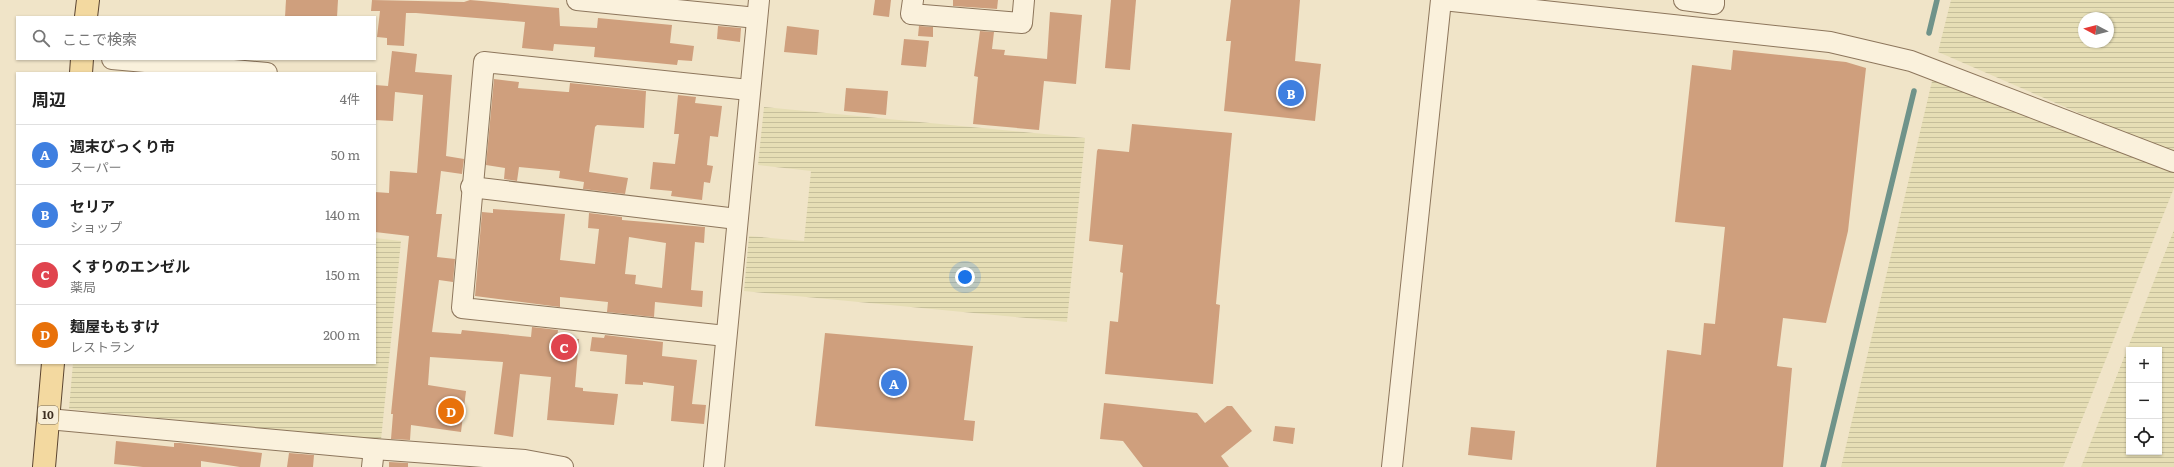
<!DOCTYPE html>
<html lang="ja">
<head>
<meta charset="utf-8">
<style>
	body { margin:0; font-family:Literata,"Noto Sans JP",serif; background:#f2f2f2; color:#222 }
	.controls { position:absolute; right:12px; bottom:12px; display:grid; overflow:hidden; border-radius:0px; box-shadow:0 1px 3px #0004 }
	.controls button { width:36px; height:36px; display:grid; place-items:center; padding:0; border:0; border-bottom:1px solid #e0e0e0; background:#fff; color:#222; font:20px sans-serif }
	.compass { position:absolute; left:2078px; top:12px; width:36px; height:36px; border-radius:50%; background:#fff; box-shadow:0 1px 3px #0004; rotate:277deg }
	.you { position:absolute; left:965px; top:277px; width:14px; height:14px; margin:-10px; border:3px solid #fff; border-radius:50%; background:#1a73e8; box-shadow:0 0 0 6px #1a73e833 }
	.badge { display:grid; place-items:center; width:26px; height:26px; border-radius:50%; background:#9e2a2b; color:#fff; font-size:13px; font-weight:700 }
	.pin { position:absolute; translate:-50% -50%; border:2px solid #fff; box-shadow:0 1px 4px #0006 }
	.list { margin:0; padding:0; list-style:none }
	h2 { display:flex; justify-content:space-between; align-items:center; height:52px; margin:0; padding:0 16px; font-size:17px }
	h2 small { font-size:13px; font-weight:400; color:#767676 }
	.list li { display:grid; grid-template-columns:26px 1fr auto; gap:12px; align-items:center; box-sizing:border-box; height:60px; padding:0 16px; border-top:1px solid #e0e0e0 }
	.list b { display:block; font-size:15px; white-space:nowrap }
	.list p { margin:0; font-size:13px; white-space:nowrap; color:#767676 }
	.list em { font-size:13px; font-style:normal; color:#767676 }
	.icon { flex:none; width:22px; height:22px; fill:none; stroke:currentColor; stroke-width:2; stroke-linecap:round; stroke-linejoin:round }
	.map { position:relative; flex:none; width:2174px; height:467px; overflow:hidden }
	.search { position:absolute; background:#fff; box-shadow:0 1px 3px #0004; left:16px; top:16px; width:360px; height:44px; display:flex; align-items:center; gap:10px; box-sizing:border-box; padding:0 14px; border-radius:0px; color:#767676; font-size:15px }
	.panel { position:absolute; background:#fff; box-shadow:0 1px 3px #0004; left:16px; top:72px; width:360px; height:292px; border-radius:0px }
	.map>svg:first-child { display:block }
	.farmland { fill:url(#farmland-rules); fill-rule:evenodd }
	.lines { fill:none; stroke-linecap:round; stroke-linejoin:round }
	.stream { stroke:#6f938a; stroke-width:5.5 }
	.building { fill:#cf9f7d; fill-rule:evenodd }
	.minor-casing { stroke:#8d765c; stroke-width:22 }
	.major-casing { stroke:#5b4430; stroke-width:24 }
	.minor { stroke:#faf1dc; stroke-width:20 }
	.major { stroke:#f3d9a0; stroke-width:22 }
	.labels { text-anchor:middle; stroke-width:4; stroke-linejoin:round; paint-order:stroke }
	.shield { fill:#f7eed8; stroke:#756857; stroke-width:1 }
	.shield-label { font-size:11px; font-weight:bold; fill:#3d2e20 }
</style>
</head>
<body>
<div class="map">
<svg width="2174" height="467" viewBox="0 0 2174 467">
	<defs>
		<pattern id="farmland-rules" width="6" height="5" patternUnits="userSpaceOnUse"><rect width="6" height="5" fill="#e6deb5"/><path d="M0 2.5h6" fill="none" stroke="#c6bf9b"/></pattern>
	</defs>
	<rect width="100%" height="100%" fill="#f0e4c8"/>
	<g class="farmland">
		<path d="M 1951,0 L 2174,0 L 2174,154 L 1938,52 ZM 2084,18 L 2108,18 L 2108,42 L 2084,42 Z"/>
		<path d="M 1933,77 L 2174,171 L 2174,188 L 2063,467 L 1841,467 Z"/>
		<path d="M 764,107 L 1085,138 L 1067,322 L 744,291 L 749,236 L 804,241 L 811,171 L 758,165 Z"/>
		<path d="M 2174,230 L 2174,467 L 2081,467 ZM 2129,350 L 2159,350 L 2159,452 L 2129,452 Z"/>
		<path d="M 375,238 L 401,241 L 381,440 L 69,409 L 73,363 L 375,363 Z"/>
	</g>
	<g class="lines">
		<g class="stream">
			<path d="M 1929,33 L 1937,0"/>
			<path d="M 1823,467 L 1914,91"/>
		</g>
	</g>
	<g class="building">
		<path d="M 286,0 L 338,0 L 337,17 L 285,17 Z"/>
		<path d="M 372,0 L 464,2 L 470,0 L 559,8 L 560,26 L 597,28 L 598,18 L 672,25 L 670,43 L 694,46 L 692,61 L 678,60 L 677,65 L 594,57 L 595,47 L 554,44 L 553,51 L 522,48 L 525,22 L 416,13 L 406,13 L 404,46 L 387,45 L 387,38 L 377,37 L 380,11 L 371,11 Z"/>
		<path d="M 875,0 L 891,0 L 889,17 L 873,15 Z"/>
		<path d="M 953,0 L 998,0 L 997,9 L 953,6 Z"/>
		<path d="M 1111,0 L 1136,0 L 1130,70 L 1105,68 Z"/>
		<path d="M 1231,0 L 1300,0 L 1295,61 L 1321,64 L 1315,121 L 1224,111 L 1231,41 L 1226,41 Z"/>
		<path d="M 1050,12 L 1082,15 L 1076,84 L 1044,81 L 1039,130 L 973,124 L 978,77 L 974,76 L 980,31 L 994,32 L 992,49 L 1005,50 L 1004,55 L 1047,59 Z"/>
		<path d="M 718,26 L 741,28 L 740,42 L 717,39 Z"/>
		<path d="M 787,26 L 819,30 L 817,55 L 784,52 Z"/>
		<path d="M 919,26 L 933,27 L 933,37 L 918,36 Z"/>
		<path d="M 904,39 L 929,41 L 926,67 L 901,65 Z"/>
		<path d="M 1733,50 L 1846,62 L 1866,68 L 1848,231 L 1826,323 L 1783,318 L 1777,366 L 1792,368 L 1783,467 L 1656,467 L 1667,350 L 1701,355 L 1704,323 L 1715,324 L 1725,227 L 1675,222 L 1692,65 L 1731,70 Z"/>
		<path d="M 392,51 L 417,54 L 415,72 L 452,75 L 446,156 L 464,159 L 462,174 L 441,171 L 436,214 L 442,214 L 437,257 L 455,259 L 453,282 L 439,280 L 432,332 L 461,334 L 462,330 L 531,337 L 532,327 L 558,330 L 557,338 L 579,339 L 575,387 L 583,388 L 583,391 L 618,394 L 614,425 L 547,420 L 551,377 L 520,374 L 513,437 L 494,434 L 503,362 L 430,357 L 428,385 L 466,391 L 461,432 L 411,425 L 410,440 L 391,439 L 393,414 L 391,414 L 409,236 L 375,232 L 375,192 L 389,193 L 390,171 L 417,173 L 423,95 L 395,92 L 393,121 L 375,120 L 375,85 L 388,86 Z"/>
		<path d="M 494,79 L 519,82 L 518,88 L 567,92 L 569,92 L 570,83 L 646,91 L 644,128 L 597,125 L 595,127 L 589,172 L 628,178 L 625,194 L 583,189 L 584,182 L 559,178 L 560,171 L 519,167 L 517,181 L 504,179 L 505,168 L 486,165 Z"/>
		<path d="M 846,88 L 888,91 L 886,115 L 844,111 Z"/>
		<path d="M 678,95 L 696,97 L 695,103 L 722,106 L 718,137 L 710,136 L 707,165 L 713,166 L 710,183 L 704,182 L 702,200 L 671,196 L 672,191 L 650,189 L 653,162 L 675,164 L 679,134 L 674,134 Z"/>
		<path d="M 1132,124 L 1232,133 L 1216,304 L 1220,305 L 1213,384 L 1105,374 L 1110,321 L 1118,322 L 1123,273 L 1120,272 L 1123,245 L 1089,241 L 1097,151 L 1098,149 L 1129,152 Z"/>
		<path d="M 493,209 L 565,214 L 560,260 L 595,264 L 599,229 L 588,228 L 589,213 L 622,217 L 622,220 L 705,227 L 704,243 L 695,242 L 691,290 L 703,291 L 702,307 L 655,302 L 654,317 L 607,312 L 608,302 L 560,297 L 560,307 L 475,296 L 482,212 L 493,213 ZM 629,237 L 666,243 L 662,288 L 635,284 L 636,275 L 625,274 Z"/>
		<path d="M 825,333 L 973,346 L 964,420 L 975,421 L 973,441 L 815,426 Z"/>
		<path d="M 605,335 L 663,342 L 662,356 L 697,360 L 692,404 L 706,405 L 704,424 L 671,421 L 674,386 L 643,382 L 643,385 L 625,384 L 627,355 L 590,351 L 592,337 L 604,338 Z"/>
		<path d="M 1104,403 L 1197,413 L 1205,423 L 1227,406 L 1232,406 L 1252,431 L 1221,456 L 1229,467 L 1143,467 L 1123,441 L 1100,439 Z"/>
		<path d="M 1275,426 L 1295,428 L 1293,444 L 1273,441 Z"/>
		<path d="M 1471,427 L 1515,431 L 1512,460 L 1468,455 Z"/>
		<path d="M 116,441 L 174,447 L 174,443 L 180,443 L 262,453 L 260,467 L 240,467 L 201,461 L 201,467 L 143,467 L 114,464 Z"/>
		<path d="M 289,453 L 314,455 L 313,467 L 287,467 Z"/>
		<path d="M 389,462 L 408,463 L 408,467 L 389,467 Z"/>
	</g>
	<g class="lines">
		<g class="minor-casing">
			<g id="minor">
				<path d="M 577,0 L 757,18"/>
				<path d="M 913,0 L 911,14 L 1022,23 L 1024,0"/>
				<path d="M 1443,0 L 1830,42 L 1911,61 L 2174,162"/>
				<path d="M 1684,0 L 1714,4 L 1714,0"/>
				<path d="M 112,59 L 267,73"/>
				<path d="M 471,187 L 737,219"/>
				<path d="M 726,336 L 462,308 L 484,62 L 749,90"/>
				<path d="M 48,419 L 374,449 L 525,460 L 563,467"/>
				<path d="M 372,467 L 374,449"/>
				<path d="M 714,467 L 759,0"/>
				<path d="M 1392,467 L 1441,0"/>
			</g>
		</g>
		<g class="major-casing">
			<g id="major">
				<path d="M 86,17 L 88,0"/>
				<path d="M 81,73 L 82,59"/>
				<path d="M 44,467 L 53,363"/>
			</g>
		</g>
		<use href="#minor" class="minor"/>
		<use href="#major" class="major"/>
	</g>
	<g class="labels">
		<rect class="shield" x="38" y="406" width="20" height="18" rx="3"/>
		<g class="shield-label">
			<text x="48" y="419">10</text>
		</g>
	</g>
</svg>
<div class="controls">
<button>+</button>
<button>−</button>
<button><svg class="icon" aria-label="locate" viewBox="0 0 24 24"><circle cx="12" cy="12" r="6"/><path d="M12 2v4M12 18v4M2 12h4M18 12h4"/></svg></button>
</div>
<svg class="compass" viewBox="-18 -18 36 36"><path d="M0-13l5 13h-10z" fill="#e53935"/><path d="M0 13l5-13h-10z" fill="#767676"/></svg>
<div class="you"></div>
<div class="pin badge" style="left:894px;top:383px;background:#3f7fe0">A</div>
<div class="pin badge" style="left:1291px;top:93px;background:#3f7fe0">B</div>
<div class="pin badge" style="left:564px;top:347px;background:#e0444e">C</div>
<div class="pin badge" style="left:451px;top:411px;background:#e8710a">D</div>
<div class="search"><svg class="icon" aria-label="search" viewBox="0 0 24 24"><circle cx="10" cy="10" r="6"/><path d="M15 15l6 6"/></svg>ここで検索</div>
<section class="panel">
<h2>周辺<small>4件</small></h2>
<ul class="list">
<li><span class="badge" style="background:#3f7fe0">A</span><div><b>週末びっくり市</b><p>スーパー</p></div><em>50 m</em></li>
<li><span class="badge" style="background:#3f7fe0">B</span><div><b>セリア</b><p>ショップ</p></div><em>140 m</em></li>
<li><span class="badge" style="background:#e0444e">C</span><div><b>くすりのエンゼル</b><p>薬局</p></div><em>150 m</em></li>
<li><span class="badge" style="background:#e8710a">D</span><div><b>麺屋ももすけ</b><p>レストラン</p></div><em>200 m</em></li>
</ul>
</section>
</div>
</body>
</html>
